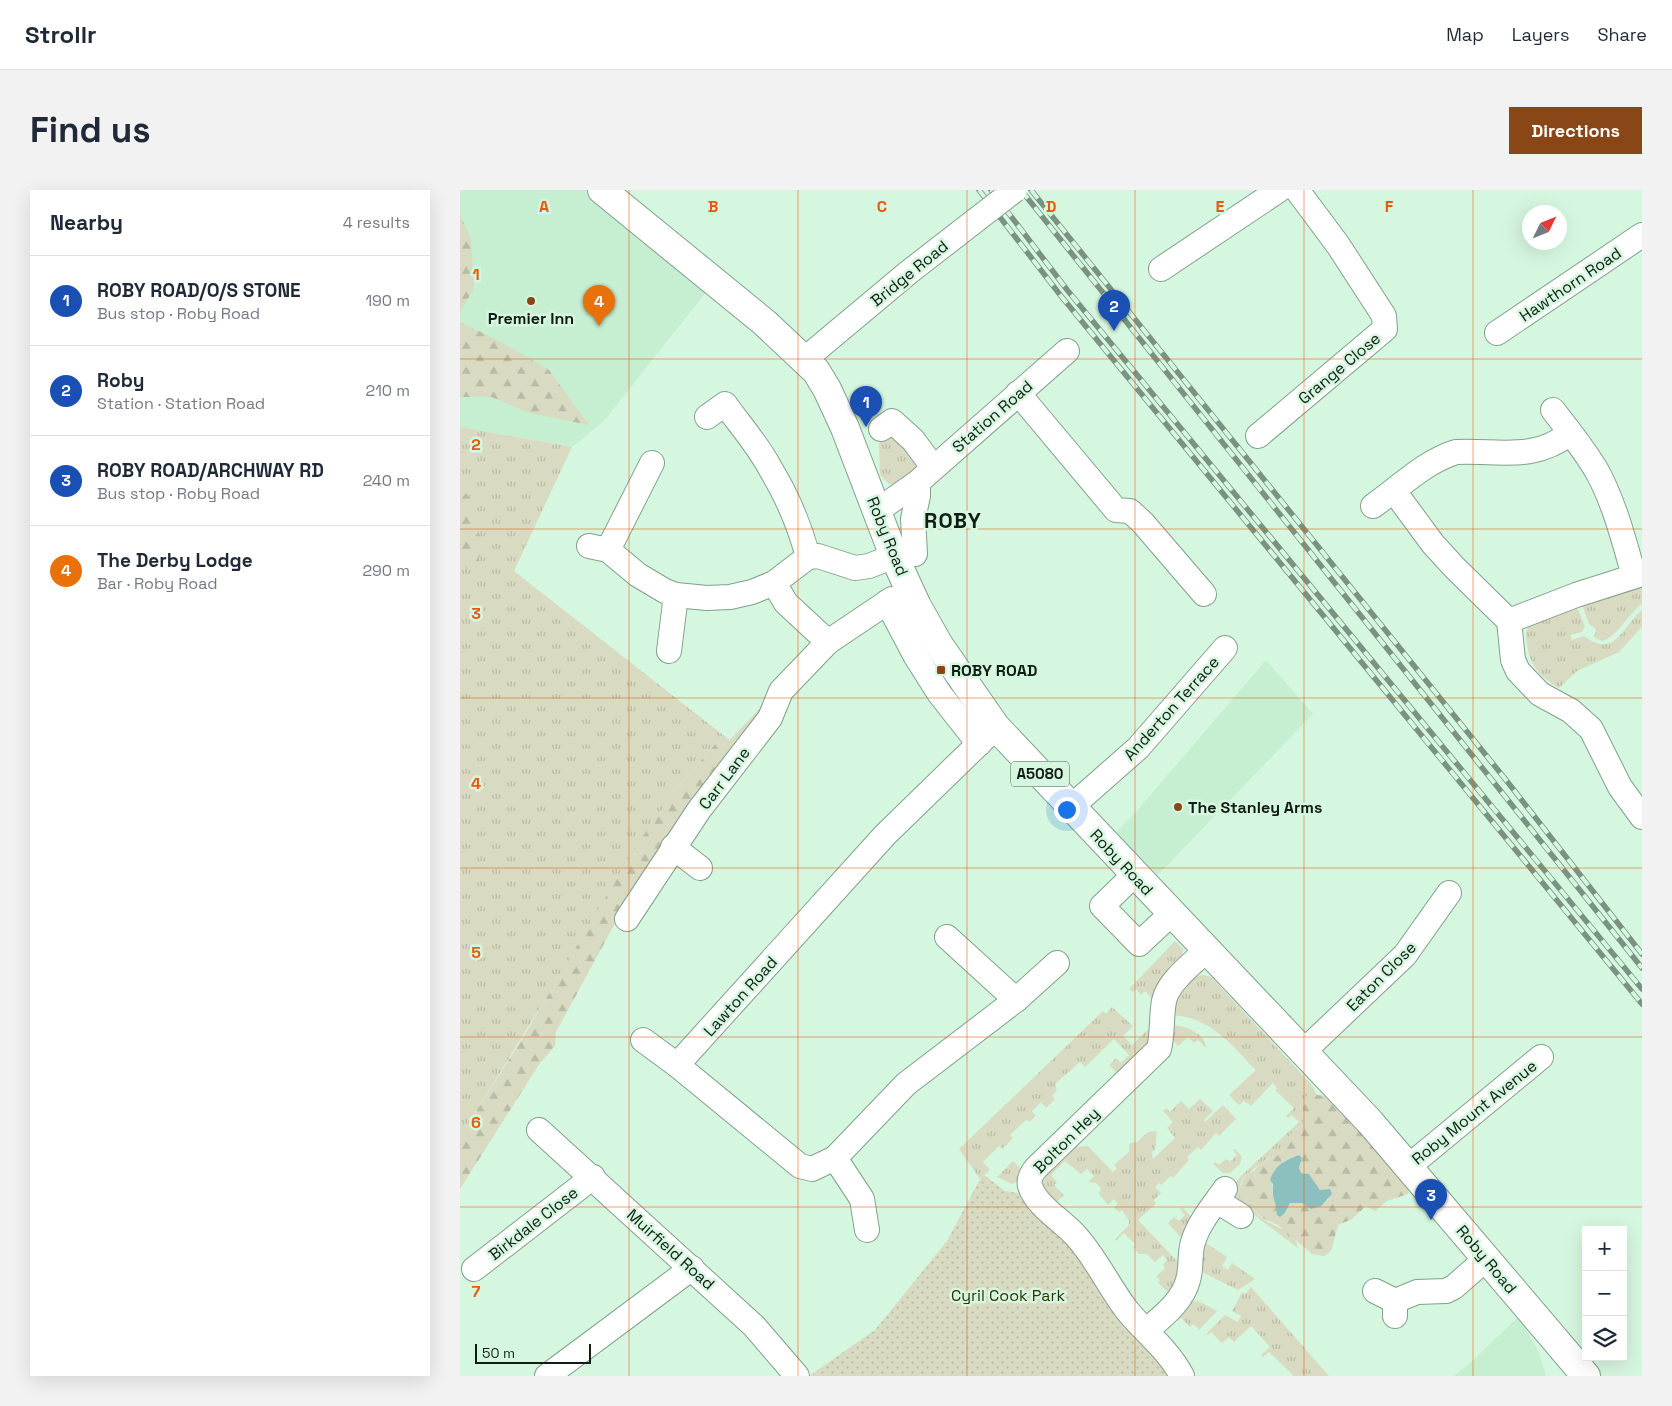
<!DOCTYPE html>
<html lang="en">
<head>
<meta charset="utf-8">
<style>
	body { margin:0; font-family:"Space Grotesk",sans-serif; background:#f2f2f3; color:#1f2937 }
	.controls { position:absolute; right:15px; bottom:15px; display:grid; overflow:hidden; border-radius:0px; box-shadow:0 5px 20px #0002 }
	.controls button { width:45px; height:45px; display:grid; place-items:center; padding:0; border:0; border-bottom:1px solid #e0e1e3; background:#fff; color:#1f2937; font:25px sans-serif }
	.compass { position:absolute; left:1062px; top:15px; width:45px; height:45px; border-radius:50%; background:#fff; box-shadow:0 5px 20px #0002; rotate:47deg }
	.scale { position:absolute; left:15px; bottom:12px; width:116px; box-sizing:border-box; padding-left:5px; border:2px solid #101c14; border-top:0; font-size:14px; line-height:18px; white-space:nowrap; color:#101c14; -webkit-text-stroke:4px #d6f7df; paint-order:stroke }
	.you { position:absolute; left:606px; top:619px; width:18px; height:18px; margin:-12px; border:4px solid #fff; border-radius:50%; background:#1a73e8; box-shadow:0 0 0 8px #1a73e833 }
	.badge { display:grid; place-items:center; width:32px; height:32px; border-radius:50%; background:#894617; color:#fff; font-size:16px; font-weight:700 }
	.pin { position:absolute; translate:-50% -41px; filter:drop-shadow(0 1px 2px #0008) }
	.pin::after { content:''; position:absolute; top:26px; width:18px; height:15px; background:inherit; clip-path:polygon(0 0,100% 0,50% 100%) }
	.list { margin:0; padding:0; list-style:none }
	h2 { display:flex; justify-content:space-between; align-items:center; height:65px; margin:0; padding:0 20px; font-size:21px }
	h2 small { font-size:16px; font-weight:400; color:#747a83 }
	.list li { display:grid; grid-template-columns:32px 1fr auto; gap:15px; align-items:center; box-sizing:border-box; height:90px; padding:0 20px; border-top:1px solid #e0e1e3 }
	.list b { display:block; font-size:19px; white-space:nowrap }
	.list p { margin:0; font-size:16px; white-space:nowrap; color:#747a83 }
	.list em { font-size:16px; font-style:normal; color:#747a83 }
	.icon { flex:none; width:28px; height:28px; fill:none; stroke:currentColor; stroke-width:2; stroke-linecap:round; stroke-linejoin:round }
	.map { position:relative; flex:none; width:1182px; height:1186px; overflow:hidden; border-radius:0px }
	header { display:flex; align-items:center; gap:30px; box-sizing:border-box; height:70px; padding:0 25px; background:#fff; border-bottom:1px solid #e0e1e3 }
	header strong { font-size:24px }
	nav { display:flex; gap:28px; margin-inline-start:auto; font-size:18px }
	.intro { display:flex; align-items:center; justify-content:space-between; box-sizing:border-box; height:120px; padding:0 30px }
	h1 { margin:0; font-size:35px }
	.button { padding:12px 22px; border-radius:0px; background:#894617; color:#fff; font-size:18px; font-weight:700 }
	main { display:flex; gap:30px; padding:0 30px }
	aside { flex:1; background:#fff; border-radius:0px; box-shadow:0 5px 20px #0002 }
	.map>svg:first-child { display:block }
	.built { fill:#c6eed1 }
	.grass { fill:url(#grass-tufts) }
	.forest { fill:url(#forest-firs); fill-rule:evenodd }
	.park { fill:url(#park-dots) }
	.water { fill:#8cc0bf }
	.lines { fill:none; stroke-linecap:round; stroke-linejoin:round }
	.minor-casing { stroke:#81a08a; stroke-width:26 }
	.major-casing { stroke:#81a08a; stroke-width:30 }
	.minor { stroke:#fff; stroke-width:24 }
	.major { stroke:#fff; stroke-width:28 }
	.rail-casing { stroke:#7b9282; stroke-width:5.5 }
	.rail { stroke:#d6f7df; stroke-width:4; stroke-dasharray:11; stroke-linecap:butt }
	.minor-bridge-casing { stroke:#81a08a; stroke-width:26; stroke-linecap:butt }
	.minor-bridge { stroke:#fff; stroke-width:24 }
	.grid { fill:none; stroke:#e8590c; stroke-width:1; stroke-opacity:0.55 }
	.poi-dot { fill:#894617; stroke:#d6f7df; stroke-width:2 }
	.labels { text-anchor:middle; stroke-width:5; stroke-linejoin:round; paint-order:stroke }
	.shield { fill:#d6f7df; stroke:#4b5e51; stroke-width:1 }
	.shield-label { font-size:15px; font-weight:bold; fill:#101c14 }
	.street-label { font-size:16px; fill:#101c14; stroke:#d6f7df }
	.poi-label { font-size:16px; font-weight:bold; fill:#101c14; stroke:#d6f7df; text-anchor:start }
	.park-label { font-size:16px; fill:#313402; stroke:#d6f7df }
	.district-label { font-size:21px; font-weight:bold; letter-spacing:1px; fill:#101c14; stroke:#d6f7df }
	.grid-label { font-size:16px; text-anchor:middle; font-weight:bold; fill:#e8590c; stroke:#d6f7df; stroke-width:5; stroke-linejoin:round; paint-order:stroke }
</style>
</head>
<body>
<header>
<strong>Strollr</strong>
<nav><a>Map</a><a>Layers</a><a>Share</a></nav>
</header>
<div class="intro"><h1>Find us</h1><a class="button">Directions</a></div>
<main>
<aside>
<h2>Nearby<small>4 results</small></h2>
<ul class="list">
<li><span class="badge" style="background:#1a4fb4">1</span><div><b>ROBY ROAD/O/S STONE</b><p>Bus stop · Roby Road</p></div><em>190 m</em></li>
<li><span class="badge" style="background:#1a4fb4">2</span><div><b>Roby</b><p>Station · Station Road</p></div><em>210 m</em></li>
<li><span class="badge" style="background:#1a4fb4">3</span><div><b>ROBY ROAD/ARCHWAY RD</b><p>Bus stop · Roby Road</p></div><em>240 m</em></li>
<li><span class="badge" style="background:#e8710a">4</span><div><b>The Derby Lodge</b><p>Bar · Roby Road</p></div><em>290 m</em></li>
</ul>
</aside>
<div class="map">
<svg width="1182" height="1186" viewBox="0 0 1182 1186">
	<defs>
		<pattern id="grass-tufts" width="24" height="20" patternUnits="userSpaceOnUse" patternTransform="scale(1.25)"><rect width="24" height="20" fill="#d8dbc1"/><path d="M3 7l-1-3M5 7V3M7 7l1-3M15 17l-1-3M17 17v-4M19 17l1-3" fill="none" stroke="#b8bba5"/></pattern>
		<pattern id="forest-firs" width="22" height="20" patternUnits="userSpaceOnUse" patternTransform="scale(1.25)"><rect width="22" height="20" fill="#d8dbc1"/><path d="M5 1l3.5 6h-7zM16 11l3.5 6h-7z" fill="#b8bba5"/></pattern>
		<pattern id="park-dots" width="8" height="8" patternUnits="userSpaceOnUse" patternTransform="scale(1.25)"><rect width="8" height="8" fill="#d8dbc1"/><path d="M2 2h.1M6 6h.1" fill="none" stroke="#b8bba5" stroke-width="1.8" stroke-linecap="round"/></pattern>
	</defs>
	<rect width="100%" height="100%" fill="#d6f7df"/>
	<g class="built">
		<path d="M 0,0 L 127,0 L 247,101 L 144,231 L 112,257 L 0,237 Z"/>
		<path d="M 806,470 L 853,524 L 698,685 L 655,643 L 675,623 Z"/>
		<path d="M 1059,1126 L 1079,1163 L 1086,1186 L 993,1186 L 1008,1175 Z"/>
	</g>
	<g class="grass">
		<path d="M 0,237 L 112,257 L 54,381 L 263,545 L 214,602 L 0,947 Z"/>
		<path d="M 436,245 L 457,278 L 436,294 L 429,294 L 420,285 L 419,253 L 423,250 L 422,246 Z"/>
		<path d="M 1182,397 L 1182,414 C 1169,423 1156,448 1142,451 L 1134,447 L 1136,439 L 1129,434 L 1122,415 Z"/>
		<path d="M 1117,417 L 1125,436 L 1122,442 L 1110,445 L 1112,450 L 1124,446 C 1155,469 1161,438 1182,420 L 1182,437 L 1159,462 L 1117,481 L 1099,498 C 1081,488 1069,475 1067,453 C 1066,449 1065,442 1068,438 C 1075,429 1106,421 1117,417 Z"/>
		<path d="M 715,751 L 723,759 L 722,768 L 694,811 L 685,801 L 681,805 L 676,799 L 673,802 L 669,799 Z"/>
		<path d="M 743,785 L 751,787 L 851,894 L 852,900 L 843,911 L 843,934 L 835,940 L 824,959 L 818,965 L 805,970 L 787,984 L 782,989 L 778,1004 C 786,1012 794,1021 803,1029 C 814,1037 836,1041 838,1058 L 773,1009 L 774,995 L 781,986 L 839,932 L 832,925 L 828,928 L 826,926 L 834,918 L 815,900 L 817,898 L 813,893 L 791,916 L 784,911 L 779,915 L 769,905 L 796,880 C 768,852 752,828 711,825 L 713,809 L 734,787 Z"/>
		<path d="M 652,817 L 673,836 L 663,846 L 672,855 L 694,834 L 694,847 L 659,885 L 649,875 L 656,868 L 661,873 L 669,865 L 654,849 L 625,877 L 620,872 L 595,894 L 597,900 L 592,906 L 595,909 L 586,918 L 581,912 L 572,921 L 576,926 L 569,932 L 566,930 L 550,945 L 553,948 L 542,959 L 539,956 L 523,972 L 530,980 L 520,989 L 499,959 L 643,821 L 646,824 Z"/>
		<path d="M 711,835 C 724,835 746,843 746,858 L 738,850 L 734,853 L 728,847 L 718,856 L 711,849 Z"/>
		<path d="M 740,909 L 753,921 L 744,930 L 745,932 L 763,915 L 776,929 L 759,946 L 756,943 L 741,960 L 738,957 L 727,967 L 729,970 L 713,988 L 711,986 L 701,995 L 699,993 L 695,997 L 701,1003 L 694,1010 L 696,1014 L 678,1030 L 719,1073 L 715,1092 L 709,1103 L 698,1093 L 700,1090 L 696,1087 L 705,1078 L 703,1075 L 707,1070 L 703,1065 L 695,1072 L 686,1064 L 679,1064 L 673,1057 L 675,1054 L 664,1043 L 656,1051 L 655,1049 L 669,1035 L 669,1031 L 662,1020 L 659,1022 L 654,1017 L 658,1014 L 654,1009 L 648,1015 L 639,1004 L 641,998 L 636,993 L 628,992 L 634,986 L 627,979 L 621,984 L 605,971 L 591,985 L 597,992 L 594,995 L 604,1005 L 594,1014 L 582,998 L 582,985 L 614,957 L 628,956 L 653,982 L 657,978 L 654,975 L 669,962 L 670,953 L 677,952 L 688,942 L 697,941 L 695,961 L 692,961 L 693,969 L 715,948 L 707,938 L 713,932 L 703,921 L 706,918 L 710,922 L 721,911 L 729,919 Z"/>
		<path d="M 775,959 L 782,967 L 780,974 L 770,983 L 763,983 L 753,974 L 755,972 L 759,975 L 766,969 L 770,972 L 777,965 L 773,960 Z"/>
		<path d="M 553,971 L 562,980 L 559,991 L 552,994 L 537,987 Z"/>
		<path d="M 722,1017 L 735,1031 L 725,1052 L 708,1033 L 714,1027 L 719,1031 L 725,1025 L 720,1019 Z"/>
		<path d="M 744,1052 L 767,1067 L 762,1076 L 768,1080 L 772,1073 L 795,1089 L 778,1100 L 738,1080 Z"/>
		<path d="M 791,1097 L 869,1186 L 834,1186 L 809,1162 L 803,1167 L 801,1165 L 810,1157 L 791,1136 L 774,1152 L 769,1147 L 762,1153 L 751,1142 L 748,1145 L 746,1144 L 765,1125 L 778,1132 L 781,1126 L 772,1121 L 782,1102 L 785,1104 Z"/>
		<path d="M 738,1111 L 757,1121 L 739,1140 L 734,1134 L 730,1137 L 721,1128 L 718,1131 L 715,1128 L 727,1113 Z"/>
	</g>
	<g class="forest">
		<path d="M 0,25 L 11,49 L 14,98 L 0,123 Z"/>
		<path d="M 0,132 L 41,152 L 89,180 L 129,235 L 70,223 L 31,207 L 0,207 Z"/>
		<path d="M 0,303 L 8,305 L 23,357 L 15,380 L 0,377 Z"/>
		<path d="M 301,517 L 306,523 L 158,728 L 96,842 L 95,856 L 80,873 L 0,999 L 0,947 L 64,846 L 174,659 L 214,602 L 263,545 L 270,550 Z"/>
		<path d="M 851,894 L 857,905 L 867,906 L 880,914 L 881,921 L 891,927 L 949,1000 L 948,1004 L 927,1011 L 915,1021 L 906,1016 L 892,1029 L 878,1035 L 871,1061 L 864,1066 L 852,1064 L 818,1035 L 804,1029 L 790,1016 L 782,1014 L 778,1004 L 783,989 L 787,984 L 795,980 L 800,973 L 818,965 L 824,959 L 829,945 L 843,934 L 843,911 L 852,900 ZM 839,965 L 842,968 L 839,978 L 841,983 L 849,984 L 860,1000 L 866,1001 L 869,1007 L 868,1010 L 830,1013 L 825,1024 L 817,1025 L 817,1014 L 812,1001 L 812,985 L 824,971 Z"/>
	</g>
	<path class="park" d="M 524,985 L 545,1001 L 564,1004 L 617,1062 L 714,1186 L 349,1186 L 415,1140 L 487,1051 L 520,989 Z"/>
	<path class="water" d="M 839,965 L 842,968 L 839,978 L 841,983 L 849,984 L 860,1000 L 870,999 L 872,1004 L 861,1016 L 851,1019 L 842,1013 L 830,1013 L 825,1023 L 820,1027 L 817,1025 C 817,1014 811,1006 813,994 L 810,990 C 815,975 825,970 839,965 Z"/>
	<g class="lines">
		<g class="minor-casing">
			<g id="minor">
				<path d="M 701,79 L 819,0"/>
				<path d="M 1037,143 L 1182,45"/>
				<path d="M 345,169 L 449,82 L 516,30"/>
				<path d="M 558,203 L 656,320 L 670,321 L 683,333 L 744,404"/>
				<path d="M 1093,220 C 1108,240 1125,260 1138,283 C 1155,315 1164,351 1174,386"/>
				<path d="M 247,227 L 265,214 C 280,235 298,255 310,278 C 326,304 340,337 348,367"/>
				<path d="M 421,239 L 432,231 L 453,250 L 473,277"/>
				<path d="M 798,246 L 925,139 L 924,126 L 878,55 L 837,0"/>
				<path d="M 934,301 L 973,354 L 995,378 L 1049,431 L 1053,470 L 1058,481 L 1080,504 L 1111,521 L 1131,539 L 1160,597 L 1182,627"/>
				<path d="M 913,316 C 940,297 964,272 996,262 C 1039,260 1074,272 1110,243"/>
				<path d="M 417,321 L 458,292 L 607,161"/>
				<path d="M 129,356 L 148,360 L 178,385 L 205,401 L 216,405 L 247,408 L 270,407 L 292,402 L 314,393 L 348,367 L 358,366 L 395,378 L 409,376 L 434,366"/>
				<path d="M 148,360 L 192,273"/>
				<path d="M 455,364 L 453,329 L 458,306 L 458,292"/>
				<path d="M 314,393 L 326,413 L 368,452"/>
				<path d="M 427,412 L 455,465 L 479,503 L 519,554"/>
				<path d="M 1049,431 L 1116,405 L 1182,384"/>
				<path d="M 209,461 L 216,405"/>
				<path d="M 611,617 L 678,558 L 765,458"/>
				<path d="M 213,657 L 240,678"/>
				<path d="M 674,685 L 642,716 L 679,754 L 711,724"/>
				<path d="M 167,729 L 239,620 L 310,528 L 321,501 L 368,452 L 432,409"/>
				<path d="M 487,747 L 556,810"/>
				<path d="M 183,850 L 217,875"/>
				<path d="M 843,862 L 945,765 L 989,703"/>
				<path d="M 79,940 L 294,1136 L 337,1186"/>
				<path d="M 375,968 L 446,894 L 556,810 L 597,773"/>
				<path d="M 948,977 L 1081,867"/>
				<path d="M 757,1011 L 781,1026"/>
				<path d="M 407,1040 L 402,1009 L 375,968 L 352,979 L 340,976 L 217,875 L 425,645 L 536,537"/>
				<path d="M 14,1079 L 133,987"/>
				<path d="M 915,1101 L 935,1111 L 935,1126"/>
				<path d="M 935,1111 L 957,1102 L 986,1101 L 994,1097 L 1027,1068"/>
				<path d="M 687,1140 C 702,1127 723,1111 728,1090 C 732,1078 729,1064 733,1052 C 739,1032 754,1015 765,999"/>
				<path d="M 87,1186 L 232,1078"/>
				<path d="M 722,1186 C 708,1159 684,1142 666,1119 C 648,1095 636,1068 616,1046 C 602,1030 577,1017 570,996 C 568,989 572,983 576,978 L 699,859 C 703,843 701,827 704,811 C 708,791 733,774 746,760"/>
			</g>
		</g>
		<g class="major-casing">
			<path id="major" d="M 142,0 L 305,133 L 356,181 L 367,199 L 385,238 L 434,366 L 457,416 L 479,455 L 536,537 L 910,932 L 1126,1186"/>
		</g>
		<use href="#minor" class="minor"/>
		<use href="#major" class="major"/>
		<g class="rail-casing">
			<g id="rail">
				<path d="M 519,0 L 601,106 L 1182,814"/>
				<path d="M 531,0 L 608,101 L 1182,799"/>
				<path d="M 561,0 L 1182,778"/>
				<path d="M 571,0 L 1046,590 L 1182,764"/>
			</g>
		</g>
		<use href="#rail" class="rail"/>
		<g class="minor-bridge-casing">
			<path id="minor-bridge" d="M 516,30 L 555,0"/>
		</g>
		<use href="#minor-bridge" class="minor-bridge"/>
	</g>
	<path class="grid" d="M 169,0 L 169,1186M 338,0 L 338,1186M 507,0 L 507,1186M 675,0 L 675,1186M 844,0 L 844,1186M 1013,0 L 1013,1186M 0,169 L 1182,169M 0,339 L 1182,339M 0,508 L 1182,508M 0,678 L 1182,678M 0,847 L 1182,847M 0,1017 L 1182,1017"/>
	<g class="poi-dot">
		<circle cx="71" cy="111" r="5"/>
		<rect x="476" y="475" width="10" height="10" rx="2.5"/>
		<circle cx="718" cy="617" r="5"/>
	</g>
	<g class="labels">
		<rect class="shield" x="551" y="571.5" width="58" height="25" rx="4"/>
		<g class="shield-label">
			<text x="580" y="589">A5080</text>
		</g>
		<g class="street-label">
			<text transform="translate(449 83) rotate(-39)" y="6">Bridge Road</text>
			<text transform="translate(1110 94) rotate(-34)" y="6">Hawthorn Road</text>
			<text transform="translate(879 178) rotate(-40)" y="6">Grange Close</text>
			<text transform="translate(532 226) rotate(-41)" y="6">Station Road</text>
			<text transform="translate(428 346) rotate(68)" y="6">Roby Road</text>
			<text transform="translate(711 518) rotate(-48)" y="6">Anderton Terrace</text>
			<text transform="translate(264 588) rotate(-53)" y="6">Carr Lane</text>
			<text transform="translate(662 672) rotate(47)" y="6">Roby Road</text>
			<text transform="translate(921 786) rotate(-45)" y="6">Eaton Close</text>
			<text transform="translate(280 806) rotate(-48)" y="6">Lawton Road</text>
			<text transform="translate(1014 922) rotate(-39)" y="6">Roby Mount Avenue</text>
			<text transform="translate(606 950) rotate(-45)" y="6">Bolton Hey</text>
			<text transform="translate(73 1033) rotate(-38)" y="6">Birkdale Close</text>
			<text transform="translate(211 1059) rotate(42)" y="6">Muirfield Road</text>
			<text transform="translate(1027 1069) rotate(50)" y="6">Roby Road</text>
		</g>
		<g class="poi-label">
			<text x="71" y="134" text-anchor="middle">Premier Inn</text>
			<text x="491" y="486">ROBY ROAD</text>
			<text x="728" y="623">The Stanley Arms</text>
		</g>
		<g class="park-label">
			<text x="548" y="1111">Cyril Cook Park</text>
		</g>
		<g class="district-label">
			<text x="493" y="338">ROBY</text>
		</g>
	</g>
	<g class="grid-label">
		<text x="84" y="22">A</text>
		<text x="253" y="22">B</text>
		<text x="422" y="22">C</text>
		<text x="591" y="22">D</text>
		<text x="760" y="22">E</text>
		<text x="929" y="22">F</text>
		<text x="16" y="90">1</text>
		<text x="16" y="260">2</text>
		<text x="16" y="429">3</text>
		<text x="16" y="599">4</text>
		<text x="16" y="768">5</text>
		<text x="16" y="938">6</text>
		<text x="16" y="1107">7</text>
	</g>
</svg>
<div class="controls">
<button>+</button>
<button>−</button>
<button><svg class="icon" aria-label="layers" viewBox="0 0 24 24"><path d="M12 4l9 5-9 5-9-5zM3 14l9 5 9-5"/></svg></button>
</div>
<svg class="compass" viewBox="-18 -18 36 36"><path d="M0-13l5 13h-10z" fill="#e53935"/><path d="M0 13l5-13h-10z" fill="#747a83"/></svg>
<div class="scale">50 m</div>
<div class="you"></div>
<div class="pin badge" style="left:406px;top:237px;background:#1a4fb4">1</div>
<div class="pin badge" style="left:654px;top:141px;background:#1a4fb4">2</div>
<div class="pin badge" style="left:971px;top:1030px;background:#1a4fb4">3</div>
<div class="pin badge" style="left:139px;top:136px;background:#e8710a">4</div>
</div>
</main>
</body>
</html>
